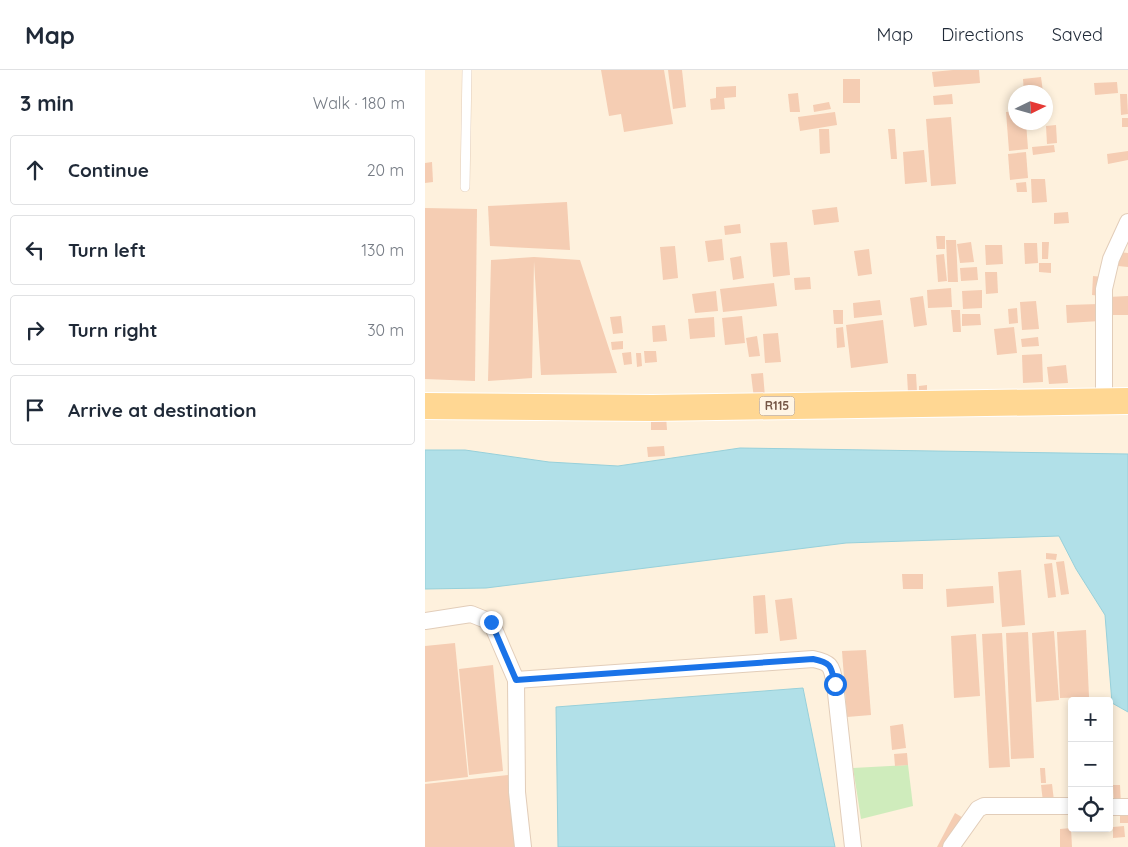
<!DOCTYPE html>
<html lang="en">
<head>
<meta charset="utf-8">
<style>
	body { margin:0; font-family:Quicksand,sans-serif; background:#f6f6f7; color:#1f2937 }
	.controls { position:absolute; right:15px; bottom:15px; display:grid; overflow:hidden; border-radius:5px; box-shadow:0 2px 8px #0003 }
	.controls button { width:45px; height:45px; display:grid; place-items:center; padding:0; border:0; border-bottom:1px solid #e0e1e3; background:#fff; color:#1f2937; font:25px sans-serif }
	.compass { position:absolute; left:583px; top:15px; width:45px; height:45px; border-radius:50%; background:#fff; box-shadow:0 2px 8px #0003; rotate:85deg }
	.stop { position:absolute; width:15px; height:15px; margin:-11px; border:4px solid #1a73e8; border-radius:50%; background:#fff }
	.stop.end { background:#1a73e8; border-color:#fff; box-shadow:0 1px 5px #0008 }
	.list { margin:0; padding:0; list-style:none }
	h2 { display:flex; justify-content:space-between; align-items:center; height:65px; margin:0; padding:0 20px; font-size:21px }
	h2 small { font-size:16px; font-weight:400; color:#747a83 }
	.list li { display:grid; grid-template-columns:32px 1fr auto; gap:15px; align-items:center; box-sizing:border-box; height:70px; margin:0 10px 10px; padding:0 10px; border:1px solid #e0e1e3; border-radius:5px }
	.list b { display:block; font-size:19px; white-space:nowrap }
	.list em { font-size:16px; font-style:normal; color:#747a83 }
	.icon { flex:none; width:28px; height:28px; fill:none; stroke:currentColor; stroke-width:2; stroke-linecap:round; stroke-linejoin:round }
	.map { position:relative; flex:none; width:703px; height:777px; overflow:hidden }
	header { display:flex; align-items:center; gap:30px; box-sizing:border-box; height:70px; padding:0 25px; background:#fff; border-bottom:1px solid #e0e1e3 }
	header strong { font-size:24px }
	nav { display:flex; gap:28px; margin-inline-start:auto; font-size:18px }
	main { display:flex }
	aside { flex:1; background:#fff }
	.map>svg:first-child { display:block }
	.green { fill:#cfecbc }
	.water { fill:#b1e0e8; stroke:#97d0da }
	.building { fill:#f5cdb3 }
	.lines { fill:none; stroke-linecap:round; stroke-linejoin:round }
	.service-casing { stroke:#e2cdb9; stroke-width:10 }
	.minor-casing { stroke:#e2cdb9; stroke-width:18 }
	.primary-casing { stroke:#fff; stroke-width:28 }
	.service { stroke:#fff; stroke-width:9 }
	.minor { stroke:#fff; stroke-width:16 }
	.primary { stroke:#ffd793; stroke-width:26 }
	.route { stroke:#1a73e8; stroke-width:6 }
	.labels { text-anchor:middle; stroke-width:4; stroke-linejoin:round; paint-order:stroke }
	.shield { fill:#fff5e5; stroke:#9e8675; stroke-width:1 }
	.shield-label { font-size:12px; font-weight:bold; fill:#755645 }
</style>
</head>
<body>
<header>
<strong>Map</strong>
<nav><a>Map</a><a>Directions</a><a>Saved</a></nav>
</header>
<main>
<aside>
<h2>3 min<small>Walk · 180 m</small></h2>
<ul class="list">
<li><svg class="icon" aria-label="ahead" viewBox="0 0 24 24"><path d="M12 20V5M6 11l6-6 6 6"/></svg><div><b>Continue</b></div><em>20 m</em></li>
<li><svg class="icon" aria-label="left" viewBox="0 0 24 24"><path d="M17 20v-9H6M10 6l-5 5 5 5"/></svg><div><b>Turn left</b></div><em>130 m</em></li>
<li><svg class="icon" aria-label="right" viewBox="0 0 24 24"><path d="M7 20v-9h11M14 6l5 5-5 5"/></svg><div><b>Turn right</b></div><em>30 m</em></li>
<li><svg class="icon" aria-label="arrive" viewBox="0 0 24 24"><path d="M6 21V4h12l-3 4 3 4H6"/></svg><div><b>Arrive at destination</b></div></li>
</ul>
</aside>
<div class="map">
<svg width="703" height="777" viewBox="0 0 703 777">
	<rect width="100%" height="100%" fill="#fef1dd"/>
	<path class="green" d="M 483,695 L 488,736 L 436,749 L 428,698 Z"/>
	<g class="water">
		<path d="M 315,378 L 703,384 L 703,642 L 687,633 L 680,545 L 651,499 L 634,466 L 421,473 L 61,518 L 0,519 L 0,380 L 40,380 L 124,392 L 193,396 Z"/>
		<path d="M 378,618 L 410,777 L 133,777 L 131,637 Z"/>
	</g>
	<g class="building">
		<path d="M 176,0 L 239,0 L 248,54 L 199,62 L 196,44 L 184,46 Z"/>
		<path d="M 243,0 L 257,0 L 261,37 L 248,39 Z"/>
		<path d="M 528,0 L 554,0 L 555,13 L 509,17 L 507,2 Z"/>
		<path d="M 616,7 L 618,22 L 599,22 L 598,9 Z"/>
		<rect x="418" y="9" width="17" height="24"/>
		<path d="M 692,12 L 693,23 L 670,25 L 669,13 Z"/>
		<path d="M 311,16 L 311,27 L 299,28 L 300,39 L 286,40 L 285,29 L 291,28 L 291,17 Z"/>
		<path d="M 373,23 L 375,42 L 365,42 L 363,24 Z"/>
		<path d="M 527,24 L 528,34 L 509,35 L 508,26 Z"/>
		<path d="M 695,24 L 702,24 L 703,44 L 696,45 Z"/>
		<path d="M 404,32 L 406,39 L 389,42 L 388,35 Z"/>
		<path d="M 590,41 L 590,52 L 601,52 L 603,79 L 584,81 L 581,42 Z"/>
		<path d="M 410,42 L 412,55 L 375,61 L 373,47 Z"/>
		<path d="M 526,47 L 531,114 L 506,116 L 501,49 Z"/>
		<rect x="697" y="48" width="6" height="9"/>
		<path d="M 631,55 L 632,73 L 622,74 L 621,56 Z"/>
		<path d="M 394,59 L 404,59 L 405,83 L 395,84 Z"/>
		<path d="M 463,59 L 470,59 L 472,89 L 466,89 Z"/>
		<path d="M 629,75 L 630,82 L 608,85 L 607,77 Z"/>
		<path d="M 499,80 L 502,112 L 480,114 L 478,82 Z"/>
		<path d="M 703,81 L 703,90 L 683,94 L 682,84 Z"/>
		<path d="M 601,82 L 603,108 L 585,110 L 583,84 Z"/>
		<path d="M 7,92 L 8,112 L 0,113 L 0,93 Z"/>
		<path d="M 606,109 L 620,109 L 622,132 L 607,133 Z"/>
		<path d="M 601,112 L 602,122 L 592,122 L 591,113 Z"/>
		<path d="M 142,132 L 145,180 L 65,176 L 63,136 Z"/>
		<path d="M 412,137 L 414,152 L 389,155 L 387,140 Z"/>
		<path d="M 0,138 L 52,139 L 50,311 L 0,309 Z"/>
		<path d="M 643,142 L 644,153 L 629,154 L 629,143 Z"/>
		<path d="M 315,154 L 316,163 L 300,165 L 299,156 Z"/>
		<path d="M 511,166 L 520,166 L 520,179 L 512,179 Z"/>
		<path d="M 297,169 L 299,190 L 283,192 L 280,171 Z"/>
		<path d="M 521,170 L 531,170 L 533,212 L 523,212 Z"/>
		<path d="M 362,172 L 365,205 L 348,207 L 345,173 Z"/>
		<path d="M 546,172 L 549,192 L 535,193 L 532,174 Z"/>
		<path d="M 617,172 L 624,172 L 623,189 L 617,189 Z"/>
		<path d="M 599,173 L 612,173 L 613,193 L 600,194 Z"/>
		<path d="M 560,175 L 577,175 L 578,194 L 561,195 Z"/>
		<path d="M 250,176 L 253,208 L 238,210 L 235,177 Z"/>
		<path d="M 444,179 L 447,204 L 433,206 L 429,181 Z"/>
		<path d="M 694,182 L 703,183 L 703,197 L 693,196 Z"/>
		<path d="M 519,184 L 522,211 L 513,212 L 511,185 Z"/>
		<path d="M 316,186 L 319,208 L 308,210 L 305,188 Z"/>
		<path d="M 109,187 L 155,190 L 192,303 L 116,305 L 109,191 L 107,308 L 63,311 L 66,190 Z"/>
		<path d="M 614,193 L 626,193 L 626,203 L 614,202 Z"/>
		<path d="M 552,197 L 553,210 L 536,211 L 535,198 Z"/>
		<path d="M 560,202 L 572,202 L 573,223 L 561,224 Z"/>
		<path d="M 668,206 L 678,207 L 676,226 L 667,225 Z"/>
		<path d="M 385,207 L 386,219 L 370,220 L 369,208 Z"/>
		<path d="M 349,213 L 352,236 L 298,242 L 295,219 Z"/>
		<path d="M 526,218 L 527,237 L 503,238 L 502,220 Z"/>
		<path d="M 557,220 L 557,238 L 538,239 L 537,221 Z"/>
		<path d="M 291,221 L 293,241 L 270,243 L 267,224 Z"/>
		<path d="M 498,226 L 502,255 L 489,257 L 485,228 Z"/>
		<path d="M 703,226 L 703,245 L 684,245 L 683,227 Z"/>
		<path d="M 455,230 L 457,245 L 429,248 L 428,233 Z"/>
		<path d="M 611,231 L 614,259 L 597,260 L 595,232 Z"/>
		<path d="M 674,234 L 675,251 L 642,253 L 641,235 Z"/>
		<path d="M 592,238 L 593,253 L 584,254 L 583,239 Z"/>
		<path d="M 408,240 L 418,240 L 418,254 L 409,254 Z"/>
		<path d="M 526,240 L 535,240 L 536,262 L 528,262 Z"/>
		<path d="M 537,244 L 555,244 L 556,255 L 537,256 Z"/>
		<path d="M 196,246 L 198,263 L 188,264 L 185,247 Z"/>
		<path d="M 317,246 L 320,273 L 300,275 L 297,248 Z"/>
		<path d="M 289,247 L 290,267 L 265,269 L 263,249 Z"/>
		<path d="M 458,250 L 463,293 L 426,298 L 421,255 Z"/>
		<path d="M 240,255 L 242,271 L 228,272 L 227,256 Z"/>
		<path d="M 418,257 L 420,277 L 412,278 L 411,258 Z"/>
		<path d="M 589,257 L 592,283 L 572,285 L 569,259 Z"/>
		<path d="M 353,263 L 356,292 L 340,293 L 338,264 Z"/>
		<path d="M 332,266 L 335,286 L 324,287 L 321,268 Z"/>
		<path d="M 613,267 L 614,276 L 597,277 L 596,269 Z"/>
		<path d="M 198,271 L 198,279 L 187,280 L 186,272 Z"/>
		<path d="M 219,281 L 231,281 L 232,292 L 220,293 Z"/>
		<path d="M 206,282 L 207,294 L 199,295 L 197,283 Z"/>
		<path d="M 211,283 L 216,283 L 217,296 L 212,297 Z"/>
		<path d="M 617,284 L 618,312 L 598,313 L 597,285 Z"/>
		<path d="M 641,295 L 643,313 L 624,314 L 622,297 Z"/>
		<path d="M 338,303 L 340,327 L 329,329 L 326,304 Z"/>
		<path d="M 482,304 L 491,304 L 492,322 L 483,323 Z"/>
		<path d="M 502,315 L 502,326 L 494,326 L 494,316 Z"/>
		<path d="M 226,346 L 241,346 L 242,360 L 226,360 Z"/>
		<path d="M 239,376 L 240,386 L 223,387 L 222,377 Z"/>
		<path d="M 621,483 L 632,484 L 631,490 L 621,489 Z"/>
		<path d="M 639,491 L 644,524 L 636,525 L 631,492 Z"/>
		<path d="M 627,493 L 631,527 L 623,528 L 619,494 Z"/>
		<path d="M 596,500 L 600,555 L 577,557 L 573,502 Z"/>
		<path d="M 477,504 L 498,504 L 498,519 L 478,519 Z"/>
		<path d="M 568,516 L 569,533 L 522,537 L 521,519 Z"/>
		<path d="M 340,525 L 343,563 L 330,564 L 328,526 Z"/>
		<path d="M 367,528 L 372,569 L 355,571 L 350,530 Z"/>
		<path d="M 661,560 L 664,627 L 635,628 L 632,562 Z"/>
		<path d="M 629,561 L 634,630 L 611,632 L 607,563 Z"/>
		<path d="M 603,562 L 609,688 L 586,689 L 581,563 Z"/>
		<path d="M 577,563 L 585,697 L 564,698 L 557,564 Z"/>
		<path d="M 551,564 L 555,626 L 529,628 L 526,566 Z"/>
		<path d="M 30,573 L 43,707 L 0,712 L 0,576 Z"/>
		<path d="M 441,580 L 446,645 L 422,647 L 417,581 Z"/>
		<path d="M 68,595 L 78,701 L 44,705 L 34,599 Z"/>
		<path d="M 478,654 L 481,678 L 467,680 L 465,656 Z"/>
		<path d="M 482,683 L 483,695 L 470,696 L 469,684 Z"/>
		<path d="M 615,698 L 620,698 L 621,713 L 616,713 Z"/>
		<path d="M 83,705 L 90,777 L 0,777 L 0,714 Z"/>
		<path d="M 627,714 L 629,731 L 618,732 L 616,715 Z"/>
		<path d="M 688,715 L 695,715 L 696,735 L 689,736 Z"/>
		<path d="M 530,743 L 540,749 L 524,777 L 512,777 Z"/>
		<rect x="695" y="745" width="8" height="8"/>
		<path d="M 699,756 L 700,767 L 688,768 L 688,757 Z"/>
		<path d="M 646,758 L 647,777 L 635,777 L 635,759 Z"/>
	</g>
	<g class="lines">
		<g class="service-casing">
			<path id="service" d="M 40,117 L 42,0"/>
		</g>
		<g class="minor-casing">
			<g id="minor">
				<path d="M 679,331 L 679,219 L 686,189 L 703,152"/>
				<path d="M 0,551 L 46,544 L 66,552 L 91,610 L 92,722 L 98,777"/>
				<path d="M 91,610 L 388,589 C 407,593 406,596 410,614 L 428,777"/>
				<path d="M 684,737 L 703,737"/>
				<path d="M 526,777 L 553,739 L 559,736 L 647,736"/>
			</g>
		</g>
		<g class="primary-casing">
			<path id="primary" d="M 0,336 L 227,338 L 703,331"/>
		</g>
		<use href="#service" class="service"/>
		<use href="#minor" class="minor"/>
		<use href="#primary" class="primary"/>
	</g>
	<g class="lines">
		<path class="route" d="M 66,552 L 91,610 L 388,589 C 407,593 406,596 410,614"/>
	</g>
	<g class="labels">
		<rect class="shield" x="334.5" y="326.5" width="35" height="19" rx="4"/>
		<g class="shield-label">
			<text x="352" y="340">R115</text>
		</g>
	</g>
</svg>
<div class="controls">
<button>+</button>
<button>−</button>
<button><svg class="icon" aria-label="locate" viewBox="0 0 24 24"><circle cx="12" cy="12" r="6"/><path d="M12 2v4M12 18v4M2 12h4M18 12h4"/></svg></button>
</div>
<svg class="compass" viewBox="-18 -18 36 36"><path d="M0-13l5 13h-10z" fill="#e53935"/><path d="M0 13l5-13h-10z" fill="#747a83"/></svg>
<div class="stop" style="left:410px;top:614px"></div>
<div class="stop end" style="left:66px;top:552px"></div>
</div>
</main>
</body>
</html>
